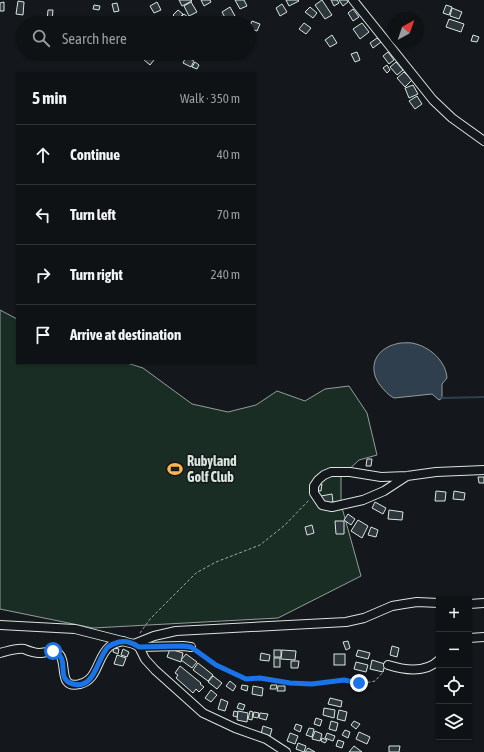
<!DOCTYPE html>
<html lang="en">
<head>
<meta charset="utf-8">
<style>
	body { margin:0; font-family:"Asap Condensed",sans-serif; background:#181b1e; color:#f1f3f6 }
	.controls { position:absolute; right:12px; bottom:12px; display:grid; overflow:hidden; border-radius:0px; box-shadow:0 1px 3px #0004 }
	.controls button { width:36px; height:36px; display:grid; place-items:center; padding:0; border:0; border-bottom:1px solid #2f3234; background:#0f1215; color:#f1f3f6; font:20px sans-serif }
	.compass { position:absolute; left:388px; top:12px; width:36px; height:36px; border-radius:50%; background:#0f1215; box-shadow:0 1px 3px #0004; rotate:40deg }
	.stop { position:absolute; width:12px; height:12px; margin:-9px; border:3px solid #1a73e8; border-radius:50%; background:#fff }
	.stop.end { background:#1a73e8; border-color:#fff; box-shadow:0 1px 4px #0008 }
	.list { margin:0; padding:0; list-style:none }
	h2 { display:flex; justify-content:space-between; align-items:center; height:52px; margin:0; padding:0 16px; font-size:17px }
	h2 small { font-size:13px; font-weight:400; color:#9b9ea0 }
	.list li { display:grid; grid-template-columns:26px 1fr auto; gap:12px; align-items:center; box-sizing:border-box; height:60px; padding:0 16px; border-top:1px solid #2f3234 }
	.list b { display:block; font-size:15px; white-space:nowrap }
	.list em { font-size:13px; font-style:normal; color:#9b9ea0 }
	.icon { flex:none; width:22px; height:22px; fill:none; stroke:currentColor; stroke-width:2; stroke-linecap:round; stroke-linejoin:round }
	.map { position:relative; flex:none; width:484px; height:752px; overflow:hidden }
	.search { position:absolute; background:#0f1215; box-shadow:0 1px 3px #0004; left:16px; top:16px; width:240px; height:44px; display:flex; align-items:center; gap:10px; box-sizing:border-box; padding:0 14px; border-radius:22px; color:#9b9ea0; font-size:15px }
	.panel { position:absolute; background:#0f1215; box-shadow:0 1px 3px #0004; left:16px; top:72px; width:240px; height:292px; border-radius:0px }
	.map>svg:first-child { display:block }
	.green { fill:#1a2d24; stroke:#939e99 }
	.water { fill:#2f3f4d; stroke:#939e99 }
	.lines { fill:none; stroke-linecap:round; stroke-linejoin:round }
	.stream { stroke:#2f3f4d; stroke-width:2 }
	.building { fill:#2c363c; stroke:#d8e6dc }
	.minor-casing { stroke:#d8e6dc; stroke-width:10 }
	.path { stroke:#9da8a2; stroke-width:1; stroke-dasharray:3 2; stroke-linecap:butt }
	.minor { stroke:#14181c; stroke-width:8 }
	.route { stroke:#1a73e8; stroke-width:5 }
	.labels { text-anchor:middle; stroke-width:3; stroke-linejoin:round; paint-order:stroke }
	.poi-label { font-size:14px; font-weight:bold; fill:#d8e6dc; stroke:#14181c; text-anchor:start }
</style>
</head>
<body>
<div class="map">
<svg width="484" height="752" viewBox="0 0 484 752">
	<rect width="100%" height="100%" fill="#14181c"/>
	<path class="green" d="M 0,310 L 17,319 L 17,363 L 127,363 L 143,368 L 192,404 L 228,412 L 256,405 L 277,391 L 305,401 L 325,389 L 349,386 L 367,413 L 377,455 L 359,460 L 341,477 L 341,504 L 361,576 L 278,618 L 93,628 L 0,609 Z"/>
	<path class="water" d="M 400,343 C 405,343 411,342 416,344 C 431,348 446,362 447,378 L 442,384 L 442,398 L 439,400 L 432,394 L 394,398 C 388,395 384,390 380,385 C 370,372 372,355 388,347 C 391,345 396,344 400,343 Z"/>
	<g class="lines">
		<path class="stream" d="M 442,398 L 484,397"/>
	</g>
	<g class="building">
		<path d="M 179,0 L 191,0 L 192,1 L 182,6 Z"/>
		<path d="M 201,0 L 210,0 L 211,2 L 204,6 Z"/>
		<path d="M 235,0 L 244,0 L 247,6 L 240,9 Z"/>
		<path d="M 286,0 L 298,0 L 299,1 L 289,6 Z"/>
		<path d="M 322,0 L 332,15 L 325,19 L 315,5 Z"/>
		<path d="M 331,0 L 337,0 L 339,3 L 334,6 Z"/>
		<path d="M 339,0 L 347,0 L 348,2 L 343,6 Z"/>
		<path d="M 18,1 L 24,2 L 23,15 L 16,14 Z"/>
		<path d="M 4,2 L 4,11 L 0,11 L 0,3 Z"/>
		<path d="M 157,2 L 161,10 L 154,13 L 150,6 Z"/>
		<path d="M 191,2 L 197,12 L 189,16 L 184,6 Z"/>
		<path d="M 117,3 L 119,11 L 114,12 L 112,4 Z"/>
		<path d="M 282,4 L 287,12 L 280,16 L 276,8 Z"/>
		<path d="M 94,5 L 100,6 L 99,10 L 93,9 Z"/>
		<path d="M 446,5 L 452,7 L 449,15 L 443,13 Z"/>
		<path d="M 230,7 L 235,16 L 227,21 L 222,12 Z"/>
		<path d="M 310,7 L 317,13 L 313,18 L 305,12 Z"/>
		<path d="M 452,8 L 462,12 L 459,19 L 450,16 Z"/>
		<path d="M 353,9 L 359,17 L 353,21 L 348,13 Z"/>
		<path d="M 48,10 L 53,10 L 52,21 L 47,21 Z"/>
		<path d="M 178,10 L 183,14 L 178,20 L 173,15 Z"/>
		<path d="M 184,14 L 188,17 L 185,20 L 181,17 Z"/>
		<path d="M 222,16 L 226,23 L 213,23 L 212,21 Z"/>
		<path d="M 167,19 L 171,23 L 162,23 Z"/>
		<path d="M 449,19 L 464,24 L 461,32 L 446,27 Z"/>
		<path d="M 252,21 L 260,24 L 257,31 L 249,28 Z"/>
		<path d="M 304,23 L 311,28 L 306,34 L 299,29 Z"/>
		<path d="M 362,23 L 369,32 L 360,39 L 353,29 Z"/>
		<path d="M 332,35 L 337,43 L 330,47 L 325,40 Z"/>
		<path d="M 473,35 L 479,37 L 477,42 L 471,41 Z"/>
		<path d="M 377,38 L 381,42 L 373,48 L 370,43 Z"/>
		<path d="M 357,52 L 360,60 L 355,62 L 351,54 Z"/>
		<path d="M 388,52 L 394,60 L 389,64 L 383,56 Z"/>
		<path d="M 166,53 L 174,53 L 175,54 L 169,60 L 164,55 Z"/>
		<path d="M 211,53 L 220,53 L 220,56 L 210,55 Z"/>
		<path d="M 147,55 L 154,60 L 150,65 L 143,59 Z"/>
		<path d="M 186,57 L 194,61 L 191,67 L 183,63 Z"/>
		<path d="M 195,62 L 199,65 L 197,69 L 192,67 Z"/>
		<path d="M 396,62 L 403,70 L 397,75 L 390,67 Z"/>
		<path d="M 387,65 L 390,70 L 387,73 L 383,68 Z"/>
		<path d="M 404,72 L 412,80 L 405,87 L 397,78 Z"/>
		<path d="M 413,85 L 418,94 L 409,98 L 405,88 Z"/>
		<path d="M 417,96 L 422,104 L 415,109 L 409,101 Z"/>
		<path d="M 367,459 L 372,459 L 371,466 L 366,466 Z"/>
		<path d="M 478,477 L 484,477 L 484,483 L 479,483 Z"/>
		<path d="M 315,483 L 322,484 L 321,491 L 314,490 Z"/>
		<path d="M 436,491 L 446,492 L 445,501 L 435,501 Z"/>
		<path d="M 454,491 L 465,493 L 464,500 L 453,499 Z"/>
		<path d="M 332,494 L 333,502 L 323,504 L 321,496 Z"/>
		<path d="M 375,502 L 386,508 L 383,514 L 372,508 Z"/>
		<path d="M 389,510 L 403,512 L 402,520 L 388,519 Z"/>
		<path d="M 348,514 L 355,519 L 351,525 L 344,520 Z"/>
		<path d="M 358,520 L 368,526 L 362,538 L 351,531 Z"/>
		<path d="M 335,521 L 344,521 L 344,534 L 336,534 Z"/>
		<path d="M 312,525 L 314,533 L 307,535 L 305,527 Z"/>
		<path d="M 371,527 L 378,530 L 376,537 L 368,535 Z"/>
		<path d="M 348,641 L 350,648 L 346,650 L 343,642 Z"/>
		<path d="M 392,646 L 399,648 L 397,657 L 390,655 Z"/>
		<path d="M 114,648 L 119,649 L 118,654 L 113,652 Z"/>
		<path d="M 123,649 L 129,652 L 127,657 L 121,655 Z"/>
		<path d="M 170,649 L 183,653 L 181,662 L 167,657 Z"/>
		<rect x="274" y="650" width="7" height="7"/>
		<path d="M 282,650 L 296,651 L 295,660 L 281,659 Z"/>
		<path d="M 358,650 L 370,653 L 368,659 L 356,656 Z"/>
		<path d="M 261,653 L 270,655 L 269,661 L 260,660 Z"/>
		<path d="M 186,654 L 197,662 L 192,668 L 181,660 Z"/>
		<rect x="334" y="654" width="11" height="11"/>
		<path d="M 117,655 L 126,658 L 123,666 L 114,664 Z"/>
		<rect x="274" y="658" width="6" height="9"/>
		<path d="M 372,660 L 385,664 L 383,672 L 370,669 Z"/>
		<path d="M 291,661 L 299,661 L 298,668 L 291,668 Z"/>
		<path d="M 356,662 L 368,665 L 366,672 L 354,669 Z"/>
		<path d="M 198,663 L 213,675 L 208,681 L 193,670 Z"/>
		<path d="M 180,666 L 201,683 L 200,684 L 204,687 L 199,692 L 196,689 L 193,693 L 176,678 L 178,675 L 175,673 Z"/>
		<path d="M 213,676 L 222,683 L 217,689 L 208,682 Z"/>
		<path d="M 230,681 L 236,686 L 233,691 L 226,686 Z"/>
		<path d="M 242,685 L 248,686 L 247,691 L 241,689 Z"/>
		<path d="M 271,685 L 277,685 L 276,689 L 270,689 Z"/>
		<path d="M 253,686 L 263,688 L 262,696 L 252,694 Z"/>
		<path d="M 278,686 L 285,686 L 285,691 L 277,691 Z"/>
		<path d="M 211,690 L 217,695 L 211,702 L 205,698 Z"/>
		<path d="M 330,698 L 342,701 L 341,707 L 328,704 Z"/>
		<path d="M 221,699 L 228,702 L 225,711 L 218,709 Z"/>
		<path d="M 239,703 L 245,705 L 243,710 L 237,708 Z"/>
		<path d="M 324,708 L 335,710 L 334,718 L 323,715 Z"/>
		<path d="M 339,710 L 347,712 L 345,721 L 337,719 Z"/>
		<path d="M 234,711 L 238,712 L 237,717 L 233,716 Z"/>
		<path d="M 238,711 L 248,713 L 247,722 L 237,720 Z"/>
		<path d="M 250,711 L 253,712 L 252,720 L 248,719 Z"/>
		<path d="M 254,712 L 259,713 L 258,718 L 253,717 Z"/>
		<path d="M 260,713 L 268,714 L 266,720 L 259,718 Z"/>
		<path d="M 316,718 L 322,720 L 320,726 L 314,724 Z"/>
		<path d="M 331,721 L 338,723 L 336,731 L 329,729 Z"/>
		<path d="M 354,721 L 360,724 L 356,729 L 351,725 Z"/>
		<path d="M 296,724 L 302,726 L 300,732 L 294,729 Z"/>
		<path d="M 263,726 L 272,729 L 270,736 L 261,734 Z"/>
		<path d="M 309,728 L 314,729 L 312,737 L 306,735 Z"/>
		<path d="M 345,730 L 350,732 L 348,738 L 342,735 Z"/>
		<path d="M 315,731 L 322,734 L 320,741 L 312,739 Z"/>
		<path d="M 359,732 L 370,737 L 367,744 L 356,739 Z"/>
		<path d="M 290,733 L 298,736 L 295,744 L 287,741 Z"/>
		<path d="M 327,733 L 335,736 L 333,741 L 325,738 Z"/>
		<path d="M 322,738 L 327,740 L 325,743 L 321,741 Z"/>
		<path d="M 338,740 L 344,742 L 342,748 L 336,746 Z"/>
		<path d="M 298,743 L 306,746 L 304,752 L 296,749 Z"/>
		<path d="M 354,746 L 362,752 L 349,752 Z"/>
		<path d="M 389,746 L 400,746 L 399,752 L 389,752 Z"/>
		<path d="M 308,748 L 315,752 L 305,752 Z"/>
	</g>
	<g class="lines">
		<g class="minor-casing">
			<g id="minor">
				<path d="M 353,0 L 433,100 L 452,118 L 484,141"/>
				<path d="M 407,476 L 384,491 L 363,500 L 332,507 L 322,505 L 314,493 L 314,486 L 318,480 L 324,475 L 331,472 L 350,472 L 381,477 L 407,476 L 436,472 L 484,470"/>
				<path d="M 469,604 L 484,603"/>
				<path d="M 0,625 L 75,629 L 134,644 L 139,647 L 145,659 L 155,670 L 203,713 L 235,728 L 266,739 L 286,752"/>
				<path d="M 469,638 L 484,637"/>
				<path d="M 134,644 L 154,636 L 176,631 L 346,622 L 364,618 L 392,606 L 404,604 L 417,602 L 439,603"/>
				<path d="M 139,647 L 183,646 L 191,647"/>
				<path d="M 0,653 C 8,651 16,648 24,649 C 29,651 34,653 39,653 C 46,653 53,649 59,654 C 68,662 57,690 80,684 C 98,680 97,657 109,647 C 113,643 118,642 123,641"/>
				<path d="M 388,665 C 404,670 426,673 439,660"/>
			</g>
		</g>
		<g class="path">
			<path d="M 140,633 L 150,619 L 196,573 L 216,562 L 260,545 L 285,525 L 309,500"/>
			<path d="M 196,651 L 216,665 L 246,679 L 260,678 L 289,683 L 312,684 L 344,680 L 359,683 L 370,682 L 375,681 L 384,671"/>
		</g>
		<use href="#minor" class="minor"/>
	</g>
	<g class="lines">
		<path class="route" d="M 53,651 C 72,658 54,679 73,684 C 95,690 97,658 108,647 C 112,644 115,643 119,642 C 127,640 133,643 139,647 L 183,646 L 191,647 L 216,665 L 246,679 L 260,678 L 290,683 L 312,684 L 344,680 L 359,683"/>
	</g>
	<defs>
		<g id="stadium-bare" transform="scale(1.2)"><path d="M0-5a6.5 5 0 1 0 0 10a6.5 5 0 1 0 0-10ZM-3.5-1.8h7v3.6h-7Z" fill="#ffb74d" stroke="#14181c" stroke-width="2.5" paint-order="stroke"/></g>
	</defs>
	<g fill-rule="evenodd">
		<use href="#stadium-bare" x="175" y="469"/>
	</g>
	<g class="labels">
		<g class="poi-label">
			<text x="187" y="466">Rubyland<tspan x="187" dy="16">Golf Club</tspan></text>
		</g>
	</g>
</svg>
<div class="controls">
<button>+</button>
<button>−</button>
<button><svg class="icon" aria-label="locate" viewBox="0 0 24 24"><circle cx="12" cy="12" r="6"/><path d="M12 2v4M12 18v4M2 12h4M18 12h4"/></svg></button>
<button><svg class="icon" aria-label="layers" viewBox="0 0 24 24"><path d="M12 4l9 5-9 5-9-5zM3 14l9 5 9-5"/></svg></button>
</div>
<svg class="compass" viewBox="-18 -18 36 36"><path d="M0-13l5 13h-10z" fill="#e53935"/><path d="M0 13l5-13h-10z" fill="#9b9ea0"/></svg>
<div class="stop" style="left:53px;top:651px"></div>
<div class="stop end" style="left:359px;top:683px"></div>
<div class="search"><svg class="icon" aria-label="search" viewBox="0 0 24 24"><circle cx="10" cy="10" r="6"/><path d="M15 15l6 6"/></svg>Search here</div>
<section class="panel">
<h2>5 min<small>Walk · 350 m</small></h2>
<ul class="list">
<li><svg class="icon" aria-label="ahead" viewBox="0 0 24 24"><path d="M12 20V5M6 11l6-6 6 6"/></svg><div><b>Continue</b></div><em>40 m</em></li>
<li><svg class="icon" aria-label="left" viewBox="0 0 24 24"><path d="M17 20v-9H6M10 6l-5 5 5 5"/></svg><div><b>Turn left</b></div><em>70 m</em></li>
<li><svg class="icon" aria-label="right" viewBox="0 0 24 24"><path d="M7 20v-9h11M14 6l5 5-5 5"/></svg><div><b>Turn right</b></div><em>240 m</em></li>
<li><svg class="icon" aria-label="arrive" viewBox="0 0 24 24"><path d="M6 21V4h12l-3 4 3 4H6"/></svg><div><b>Arrive at destination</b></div></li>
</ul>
</section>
</div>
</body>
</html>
